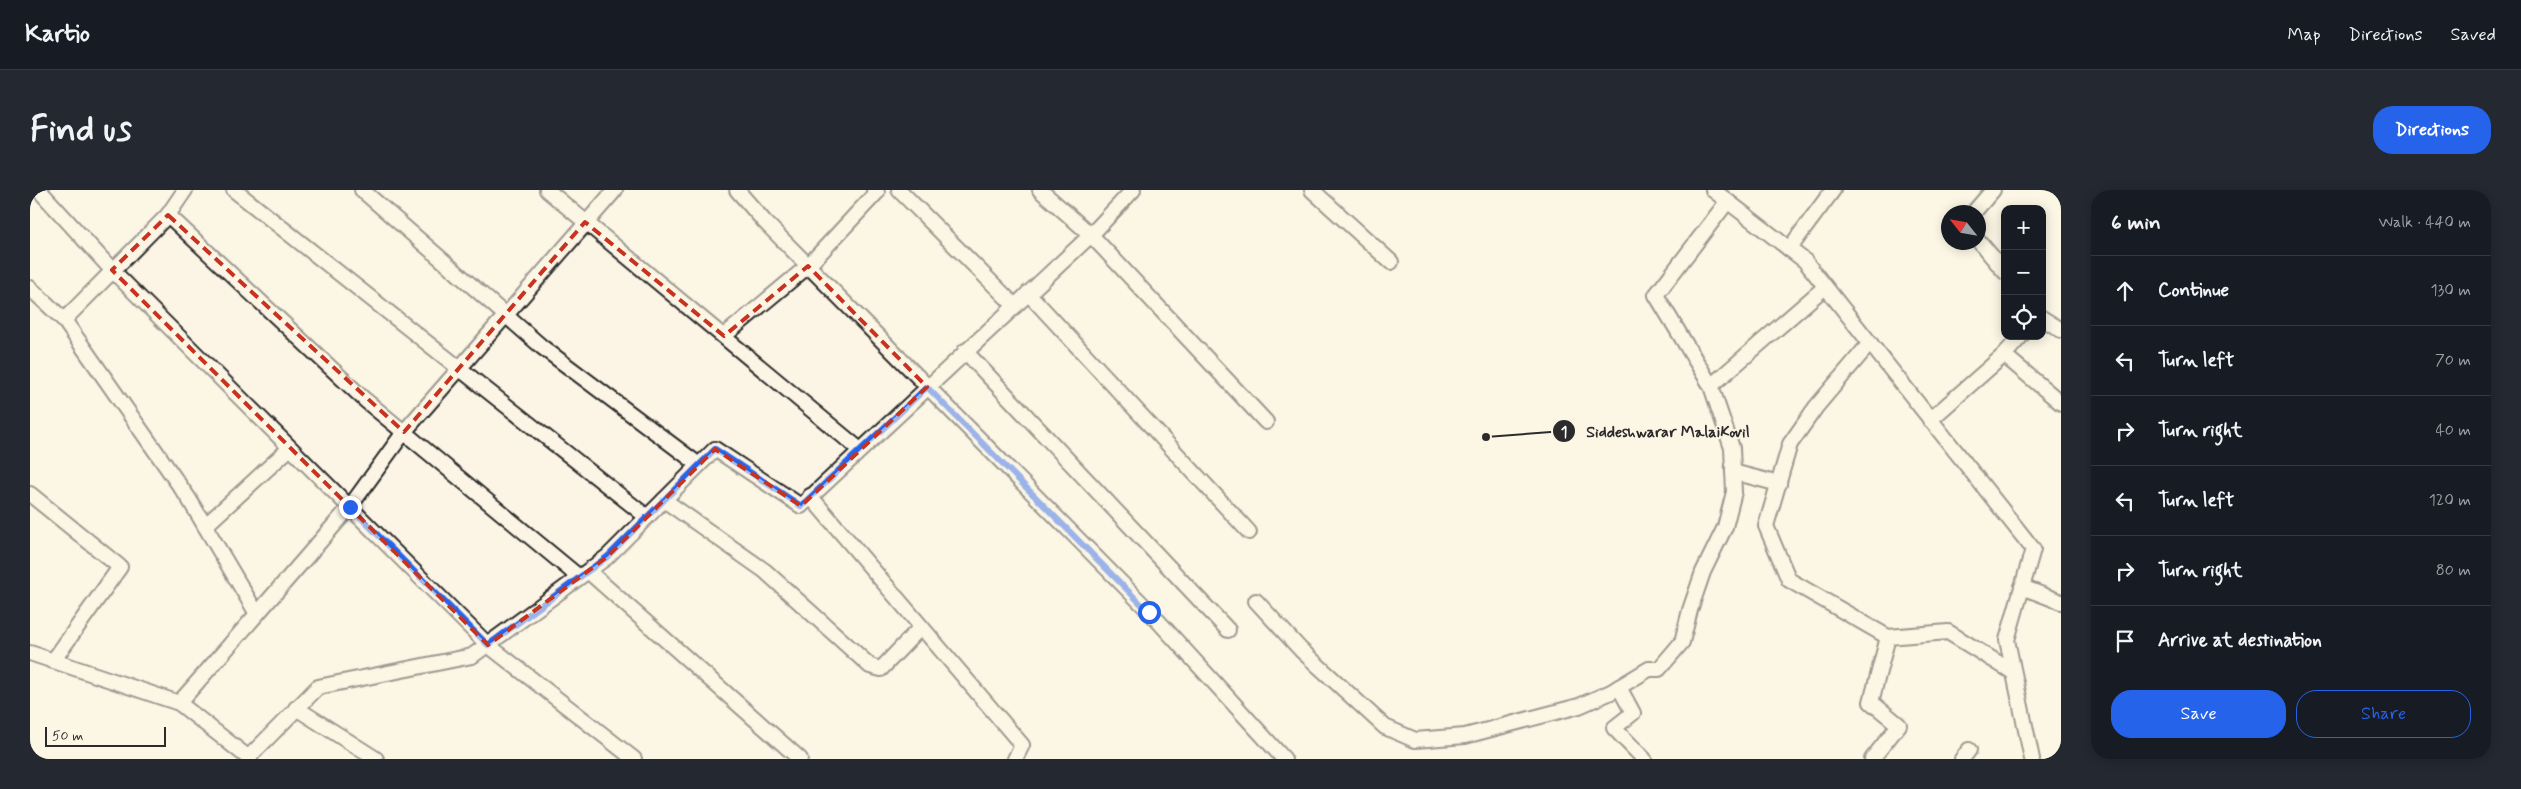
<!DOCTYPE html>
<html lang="en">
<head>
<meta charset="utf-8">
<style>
	body { margin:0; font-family:Mynerve,sans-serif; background:#242831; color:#f1f3f6 }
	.controls { position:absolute; right:15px; top:15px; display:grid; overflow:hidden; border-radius:10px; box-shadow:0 2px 12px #0003 }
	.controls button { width:45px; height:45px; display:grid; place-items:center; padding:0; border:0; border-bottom:1px solid #363941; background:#171b24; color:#f1f3f6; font:25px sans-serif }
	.compass { position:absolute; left:1911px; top:15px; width:45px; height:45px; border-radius:50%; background:#171b24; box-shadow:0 2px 12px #0003; rotate:301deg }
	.scale { position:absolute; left:15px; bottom:12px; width:121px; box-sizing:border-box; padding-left:5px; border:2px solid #2b2b2b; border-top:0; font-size:14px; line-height:18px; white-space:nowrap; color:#2b2b2b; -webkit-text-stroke:4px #fcf5e5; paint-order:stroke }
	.stop { position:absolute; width:15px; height:15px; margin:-11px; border:4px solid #2563eb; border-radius:50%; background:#fff }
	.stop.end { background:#2563eb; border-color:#fff; box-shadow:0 1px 5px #0008 }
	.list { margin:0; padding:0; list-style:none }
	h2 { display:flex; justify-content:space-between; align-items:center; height:65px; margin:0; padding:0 20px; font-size:21px }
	h2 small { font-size:16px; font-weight:400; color:#9ea1a6 }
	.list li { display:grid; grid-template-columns:32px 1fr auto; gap:15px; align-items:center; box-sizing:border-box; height:70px; padding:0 20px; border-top:1px solid #363941 }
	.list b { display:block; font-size:19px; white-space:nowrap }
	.list em { font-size:16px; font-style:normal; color:#9ea1a6 }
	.actions { display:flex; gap:10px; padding:15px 20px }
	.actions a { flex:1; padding:11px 0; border:1px solid #2563eb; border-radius:20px; text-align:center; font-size:18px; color:#2563eb }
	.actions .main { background:#2563eb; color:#fff }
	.icon { flex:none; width:28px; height:28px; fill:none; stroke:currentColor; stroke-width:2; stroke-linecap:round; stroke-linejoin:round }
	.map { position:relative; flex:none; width:2031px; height:569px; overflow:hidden; border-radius:20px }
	header { display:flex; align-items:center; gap:30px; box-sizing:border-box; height:70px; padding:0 25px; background:#171b24; border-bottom:1px solid #363941 }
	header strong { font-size:24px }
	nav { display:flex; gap:28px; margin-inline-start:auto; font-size:18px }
	.intro { display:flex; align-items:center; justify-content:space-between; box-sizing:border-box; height:120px; padding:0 30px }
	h1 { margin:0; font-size:35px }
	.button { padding:12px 22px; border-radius:20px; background:#2563eb; color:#fff; font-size:18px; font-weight:700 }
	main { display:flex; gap:30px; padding:0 30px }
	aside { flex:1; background:#171b24; border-radius:20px; box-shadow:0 2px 12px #0003 }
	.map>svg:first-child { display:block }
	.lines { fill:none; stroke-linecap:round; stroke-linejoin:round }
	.street-casing { stroke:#2b2b2b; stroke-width:18 }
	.street { stroke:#fcf5e5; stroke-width:14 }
	.route { stroke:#2563eb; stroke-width:6 }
	.marked { fill:none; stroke:#c8321e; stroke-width:4; stroke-dasharray:10 6; stroke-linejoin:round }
	.leader { fill:none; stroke:#2b2b2b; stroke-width:2 }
	.callout-dot { fill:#2b2b2b; stroke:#fcf5e5; stroke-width:2 }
	.mark-label { font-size:15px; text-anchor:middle; font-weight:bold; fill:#fff }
	.callout-label { font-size:16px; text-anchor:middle; font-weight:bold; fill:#2b2b2b; stroke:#fcf5e5; stroke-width:4; stroke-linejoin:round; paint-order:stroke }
</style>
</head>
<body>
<header>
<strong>Kartio</strong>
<nav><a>Map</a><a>Directions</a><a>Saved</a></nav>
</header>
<div class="intro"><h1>Find us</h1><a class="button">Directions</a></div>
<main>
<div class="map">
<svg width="2031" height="569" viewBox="0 0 2031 569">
	<rect width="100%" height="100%" fill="#fcf5e5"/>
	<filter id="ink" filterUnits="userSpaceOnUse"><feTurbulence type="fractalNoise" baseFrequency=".02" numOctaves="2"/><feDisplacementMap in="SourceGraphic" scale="10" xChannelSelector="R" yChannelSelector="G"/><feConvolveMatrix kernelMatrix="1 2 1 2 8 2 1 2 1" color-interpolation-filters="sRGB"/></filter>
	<g filter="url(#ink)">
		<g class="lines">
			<g class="street-casing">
				<g id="street">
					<path d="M 9,0 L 82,80 L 458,455 L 604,569"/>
					<path d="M 204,0 L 617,327"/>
					<path d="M 332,0 L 512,157 L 669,275"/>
					<path d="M 517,0 L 830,260"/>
					<path d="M 707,0 L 734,31 L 1119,421 L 1254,569"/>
					<path d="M 869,0 L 985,116"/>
					<path d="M 1103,0 L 1061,45 L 1236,232"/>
					<path d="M 1282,0 L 1361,72"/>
					<path d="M 1683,0 L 1775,71 L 2003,359 L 1977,450 L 2002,569"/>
					<path d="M 1697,12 L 1626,105 L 1681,196 L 1795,97"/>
					<path d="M 1944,22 L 1963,0"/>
					<path d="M 138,25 L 335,210 L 549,387"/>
					<path d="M 1948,50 L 1975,82"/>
					<path d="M 1759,59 L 1803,0"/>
					<path d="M 0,98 L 34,130 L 159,309 L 227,424 L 149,513 L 220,569"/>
					<path d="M 998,103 L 1219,342"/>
					<path d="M 2012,128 L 2031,140"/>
					<path d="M 34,130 L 138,25 L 155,0"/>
					<path d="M 694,146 L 778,76 L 847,2 L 844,0"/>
					<path d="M 1840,153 L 1786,217 L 1760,254 L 1736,336 L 1759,390 L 1858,447"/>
					<path d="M 935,161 L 1198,440"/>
					<path d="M 1974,165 L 1991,146"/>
					<path d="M 1900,230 L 1974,165 L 2031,213"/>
					<path d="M 1703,282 L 1749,294"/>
					<path d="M 0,304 L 90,377 L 23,471"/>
					<path d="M 780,306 L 992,555 L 985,569"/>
					<path d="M 634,310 L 735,381 L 840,476 L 851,479 L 891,437"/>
					<path d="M 175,336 L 260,258"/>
					<path d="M 558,381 L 770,569"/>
					<path d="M 1992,397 L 2031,412"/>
					<path d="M 1226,411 L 1271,460 L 1355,537 L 1385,550 L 1435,546 L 1549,516 L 1581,502 L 1619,479 L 1629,479 L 1652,452 L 1660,420 L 1673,382 L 1695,337 L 1704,302 L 1702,258 L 1681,196"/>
					<path d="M 227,424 L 319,318 L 374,242 L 585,0"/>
					<path d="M 0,463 L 149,513"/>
					<path d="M 1589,497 L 1603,523 L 1584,538 L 1614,569"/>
					<path d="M 266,518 L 346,569"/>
					<path d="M 218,568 L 288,497 L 442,466 L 577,367 L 685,259 L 771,316 L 1061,45 L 1010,0"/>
					<path d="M 1842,569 L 1869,535 L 1841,512 L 1858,447 L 1918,442 L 1983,482"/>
					<path d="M 1932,569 L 1939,560"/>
				</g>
			</g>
			<use href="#street" class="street"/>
		</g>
	</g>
	<g class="lines" filter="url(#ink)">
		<path class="route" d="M 320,317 L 458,455 L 577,367 L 685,259 L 771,316 L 897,197 L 1119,422"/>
	</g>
	<path d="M0 0H2031V569H0ZM 138,25 L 374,242 L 555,32 L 694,146 L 778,76 L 897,197 L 771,316 L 685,259 L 577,367 L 458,455 L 82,80 Z" fill="#fcf5e5" fill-opacity=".55" fill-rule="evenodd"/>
	<path class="marked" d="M 138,25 L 374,242 L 555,32 L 694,146 L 778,76 L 897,197 L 771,316 L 685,259 L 577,367 L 458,455 L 82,80 Z"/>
	<path class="leader" d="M1456 247L1534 241"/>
	<g class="callout-dot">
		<circle cx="1456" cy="247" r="5"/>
		<circle cx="1534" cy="241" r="12"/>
	</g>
	<g class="mark-label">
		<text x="1534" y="247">1</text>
	</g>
	<g class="callout-label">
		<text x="1638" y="247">Siddeshwarar MalaiKovil</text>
	</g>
</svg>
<div class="controls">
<button>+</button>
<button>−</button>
<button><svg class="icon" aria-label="locate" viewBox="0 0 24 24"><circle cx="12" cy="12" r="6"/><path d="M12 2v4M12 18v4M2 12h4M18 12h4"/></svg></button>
</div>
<svg class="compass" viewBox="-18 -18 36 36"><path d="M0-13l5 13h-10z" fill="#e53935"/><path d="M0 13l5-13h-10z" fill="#9ea1a6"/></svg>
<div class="scale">50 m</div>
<div class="stop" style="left:1119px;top:422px"></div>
<div class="stop end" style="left:320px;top:317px"></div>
</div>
<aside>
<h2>6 min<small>Walk · 440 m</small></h2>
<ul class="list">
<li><svg class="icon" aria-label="ahead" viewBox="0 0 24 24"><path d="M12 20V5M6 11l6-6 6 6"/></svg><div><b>Continue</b></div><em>130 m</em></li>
<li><svg class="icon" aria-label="left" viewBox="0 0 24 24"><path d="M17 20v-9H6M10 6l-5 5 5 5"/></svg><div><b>Turn left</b></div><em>70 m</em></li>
<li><svg class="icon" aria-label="right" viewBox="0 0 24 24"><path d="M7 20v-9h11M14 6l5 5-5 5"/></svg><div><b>Turn right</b></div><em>40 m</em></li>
<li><svg class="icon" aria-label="left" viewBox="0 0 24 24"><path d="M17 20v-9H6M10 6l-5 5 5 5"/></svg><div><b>Turn left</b></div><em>120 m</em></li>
<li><svg class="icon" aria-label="right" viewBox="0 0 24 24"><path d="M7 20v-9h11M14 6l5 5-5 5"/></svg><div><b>Turn right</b></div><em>80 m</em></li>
<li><svg class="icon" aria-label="arrive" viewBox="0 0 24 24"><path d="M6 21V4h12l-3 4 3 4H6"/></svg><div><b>Arrive at destination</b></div></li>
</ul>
<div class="actions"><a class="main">Save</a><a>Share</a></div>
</aside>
</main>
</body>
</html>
